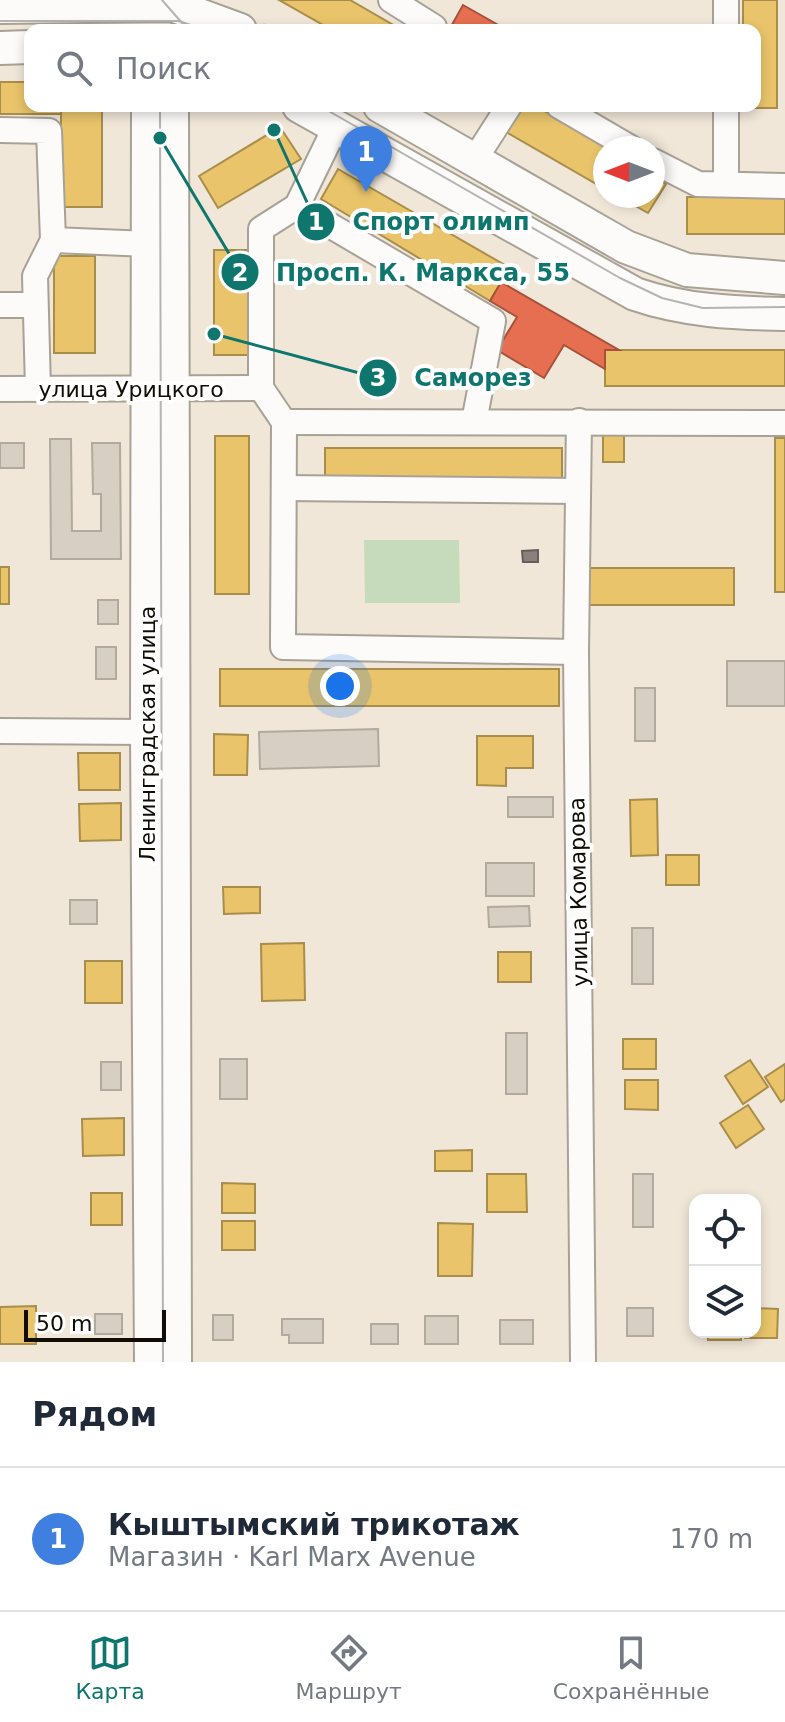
<!DOCTYPE html>
<html lang="ru">
<head>
<meta charset="utf-8">
<style>
	body { margin:0; font-family:"DejaVu Sans",sans-serif; background:#f6f6f7; color:#1f2937 }
	.controls { position:absolute; right:24px; bottom:24px; display:grid; overflow:hidden; border-radius:16px; box-shadow:0 4px 12px #0003 }
	.controls button { width:72px; height:72px; display:grid; place-items:center; padding:0; border:0; border-bottom:2px solid #e0e1e3; background:#fff; color:#1f2937; font:40px sans-serif }
	.compass { position:absolute; left:593px; top:136px; width:72px; height:72px; border-radius:50%; background:#fff; box-shadow:0 4px 12px #0003; rotate:270deg }
	.scale { position:absolute; left:24px; bottom:20px; width:142px; box-sizing:border-box; padding-left:8px; border:4px solid #110c04; border-top:0; font-size:22px; line-height:28px; white-space:nowrap; color:#110c04; -webkit-text-stroke:6px #fff; paint-order:stroke }
	.you { position:absolute; left:340px; top:686px; width:28px; height:28px; margin:-20px; border:6px solid #fff; border-radius:50%; background:#1a73e8; box-shadow:0 0 0 12px #1a73e833 }
	.badge { display:grid; place-items:center; width:52px; height:52px; border-radius:50%; background:#0f766e; color:#fff; font-size:26px; font-weight:700 }
	.pin { position:absolute; translate:-50% -66px; filter:drop-shadow(0 2px 4px #0008) }
	.pin::after { content:''; position:absolute; top:42px; width:28px; height:24px; background:inherit; clip-path:polygon(0 0,100% 0,50% 100%) }
	.list { margin:0; padding:0; list-style:none }
	h2 { display:flex; justify-content:space-between; align-items:center; height:104px; margin:0; padding:0 32px; font-size:34px }
	h2 small { font-size:26px; font-weight:400; color:#747a83 }
	.list li { display:grid; grid-template-columns:52px 1fr auto; gap:24px; align-items:center; box-sizing:border-box; height:144px; padding:0 32px; border-top:2px solid #e0e1e3 }
	.list b { display:block; font-size:30px; white-space:nowrap }
	.list p { margin:0; font-size:26px; white-space:nowrap; color:#747a83 }
	.list em { font-size:26px; font-style:normal; color:#747a83 }
	.icon { flex:none; width:44px; height:44px; fill:none; stroke:currentColor; stroke-width:2; stroke-linecap:round; stroke-linejoin:round }
	.map { position:relative; flex:none; width:785px; height:1362px; overflow:hidden }
	.search { position:absolute; background:#fff; box-shadow:0 4px 12px #0003; left:24px; right:24px; top:24px; height:88px; display:flex; align-items:center; gap:20px; box-sizing:border-box; padding:0 28px; border-radius:16px; color:#747a83; font-size:30px }
	.sheet { height:248px; background:#fff }
	nav { display:flex; justify-content:space-around; align-items:center; box-sizing:border-box; height:112px; border-top:2px solid #e0e1e3; background:#fff; font-size:22px; color:#747a83 }
	nav a { display:grid; justify-items:center; gap:4px }
	nav .on { color:#0f766e }
	.map>svg:first-child { display:block }
	.green { fill:#c5dbbb }
	.homes { fill:#e9c46a; stroke:#a88d4b; stroke-width:2 }
	.shops { fill:#e76f51; stroke:#a7513a; stroke-width:2 }
	.industry { fill:#8a817c; stroke:#665e58; stroke-width:2 }
	.building { fill:#d7cfc4; stroke:#b1aa9f; stroke-width:2 }
	.lines { fill:none; stroke-linecap:round; stroke-linejoin:round }
	.minor-casing { stroke:#a8a196; stroke-width:28 }
	.major-casing { stroke:#a8a196; stroke-width:36 }
	.path { stroke:#dbd8d3; stroke-width:3; stroke-dasharray:6 4; stroke-linecap:butt }
	.minor { stroke:#fdfbf9; stroke-width:24 }
	.major { stroke:#fdfbf9; stroke-width:32 }
	.tram { stroke:#b6b4b1; stroke-width:2 }
	.labels { text-anchor:middle; stroke-width:8; stroke-linejoin:round; paint-order:stroke }
	.street-label { font-size:22px; fill:#110c04; stroke:#fff }
	.leader { fill:none; stroke:#0f766e; stroke-width:3 }
	.callout-dot { fill:#0f766e; stroke:#fff; stroke-width:3 }
	.mark-label { font-size:24px; text-anchor:middle; font-weight:bold; fill:#fff }
	.callout-label { font-size:24px; text-anchor:middle; font-weight:bold; fill:#0f766e; stroke:#fff; stroke-width:8; stroke-linejoin:round; paint-order:stroke }
</style>
</head>
<body>
<div class="map">
<svg width="785" height="1362" viewBox="0 0 785 1362">
	<rect width="100%" height="100%" fill="#f0e7d9"/>
	<path class="green" d="M 364,540 L 459,540 L 460,603 L 365,603 Z"/>
	<g class="homes">
		<path d="M 279,0 L 350,0 L 402,30 L 332,30 Z"/>
		<path d="M 743,0 L 777,0 L 777,108 L 743,108 L 743,106 L 755,106 L 755,30 L 743,30 Z"/>
		<path d="M 0,82 L 30,82 L 30,106 L 61,106 L 61,114 L 0,114 Z"/>
		<path d="M 522,106 L 536,106 L 606,148 L 605,189 L 506,132 Z"/>
		<rect x="61" y="110" width="41" height="97"/>
		<path d="M 280,127 L 301,159 L 218,208 L 199,176 Z"/>
		<path d="M 338,169 L 510,268 L 490,301 L 321,199 Z"/>
		<path d="M 653,176 L 666,184 L 648,213 L 618,196 L 653,196 Z"/>
		<rect x="687" y="197" width="98" height="37"/>
		<rect x="214" y="250" width="34" height="105"/>
		<rect x="54" y="256" width="41" height="97"/>
		<rect x="605" y="350" width="180" height="36"/>
		<rect x="603" y="434" width="21" height="28"/>
		<rect x="215" y="436" width="34" height="158"/>
		<rect x="775" y="438" width="10" height="154"/>
		<rect x="325" y="448" width="237" height="36"/>
		<rect x="0" y="567" width="9" height="37"/>
		<rect x="585" y="568" width="149" height="37"/>
		<rect x="220" y="669" width="339" height="37"/>
		<path d="M 214,734 L 248,735 L 247,775 L 214,775 Z"/>
		<path d="M 477,736 L 533,736 L 533,768 L 506,768 L 506,786 L 477,785 Z"/>
		<path d="M 78,753 L 120,753 L 120,790 L 79,790 Z"/>
		<path d="M 657,799 L 658,855 L 631,856 L 630,800 Z"/>
		<path d="M 121,803 L 121,840 L 80,841 L 79,804 Z"/>
		<rect x="666" y="855" width="33" height="30"/>
		<path d="M 223,887 L 260,887 L 260,913 L 224,914 Z"/>
		<path d="M 304,943 L 305,1000 L 262,1001 L 261,944 Z"/>
		<rect x="498" y="952" width="33" height="30"/>
		<rect x="85" y="961" width="37" height="42"/>
		<rect x="623" y="1039" width="33" height="30"/>
		<path d="M 750,1060 L 768,1087 L 743,1104 L 725,1076 Z"/>
		<path d="M 785,1064 L 785,1099 L 781,1102 L 765,1077 Z"/>
		<path d="M 625,1080 L 658,1080 L 658,1110 L 625,1109 Z"/>
		<path d="M 748,1105 L 764,1129 L 736,1148 L 720,1123 Z"/>
		<path d="M 124,1118 L 124,1155 L 83,1156 L 82,1119 Z"/>
		<path d="M 472,1150 L 472,1171 L 435,1171 L 435,1151 Z"/>
		<path d="M 487,1174 L 526,1174 L 527,1212 L 487,1212 Z"/>
		<path d="M 222,1183 L 255,1184 L 255,1213 L 222,1213 Z"/>
		<rect x="91" y="1193" width="31" height="32"/>
		<rect x="222" y="1221" width="33" height="29"/>
		<path d="M 438,1223 L 473,1224 L 472,1276 L 438,1276 Z"/>
		<path d="M 36,1306 L 36,1344 L 0,1344 L 0,1307 Z"/>
		<path d="M 755,1308 L 778,1309 L 777,1338 L 745,1338 L 745,1332 L 755,1332 Z"/>
		<rect x="708" y="1332" width="33" height="8"/>
	</g>
	<g class="shops">
		<path d="M 463,5 L 507,30 L 449,30 Z"/>
		<rect x="61" y="106" width="35" height="4"/>
		<path d="M 501,282 L 619,350 L 605,350 L 605,369 L 564,345 L 544,378 L 497,350 L 517,317 L 490,301 Z"/>
	</g>
	<path class="industry" d="M 538,550 L 538,562 L 523,562 L 522,551 Z"/>
	<g class="building">
		<path d="M 50,439 L 71,439 L 72,531 L 101,531 L 101,494 L 93,494 L 92,443 L 120,443 L 121,559 L 51,559 Z"/>
		<rect x="0" y="443" width="24" height="25"/>
		<rect x="98" y="600" width="20" height="24"/>
		<rect x="96" y="647" width="20" height="32"/>
		<rect x="727" y="661" width="58" height="45"/>
		<rect x="635" y="688" width="20" height="53"/>
		<path d="M 378,729 L 379,766 L 260,769 L 259,732 Z"/>
		<rect x="508" y="797" width="45" height="20"/>
		<rect x="486" y="863" width="48" height="33"/>
		<rect x="70" y="900" width="27" height="24"/>
		<path d="M 529,906 L 530,926 L 489,927 L 488,907 Z"/>
		<rect x="632" y="928" width="21" height="56"/>
		<rect x="506" y="1033" width="21" height="61"/>
		<rect x="220" y="1059" width="27" height="40"/>
		<rect x="101" y="1062" width="20" height="28"/>
		<rect x="633" y="1174" width="20" height="53"/>
		<rect x="627" y="1308" width="26" height="28"/>
		<rect x="95" y="1314" width="27" height="20"/>
		<rect x="213" y="1315" width="20" height="25"/>
		<rect x="425" y="1316" width="33" height="28"/>
		<path d="M 282,1319 L 323,1319 L 323,1343 L 289,1343 L 289,1335 L 282,1335 Z"/>
		<rect x="500" y="1320" width="33" height="24"/>
		<rect x="371" y="1324" width="27" height="20"/>
	</g>
	<g class="lines">
		<g class="minor-casing">
			<g id="minor">
				<path d="M 391,0 L 434,27 L 432,30"/>
				<path d="M 726,0 L 726,30"/>
				<path d="M 559,106 L 631,148"/>
				<path d="M 726,106 L 726,184"/>
				<path d="M 335,128 L 297,206 L 261,229 L 261,388 L 284,422 L 283,647 L 576,652"/>
				<path d="M 0,130 L 49,131 L 53,240 L 149,244"/>
				<path d="M 475,159 L 509,106"/>
				<path d="M 653,161 L 698,184 L 785,186"/>
				<path d="M 297,206 L 493,321 L 474,422"/>
				<path d="M 0,305 L 35,305"/>
				<path d="M 0,389 L 261,388"/>
				<path d="M 38,389 L 35,276 L 53,240"/>
				<path d="M 579,421 L 576,652 L 583,1362"/>
				<path d="M 284,422 L 785,423"/>
				<path d="M 284,488 L 577,491"/>
				<path d="M 0,731 L 147,732"/>
			</g>
		</g>
		<g class="major-casing">
			<g id="major">
				<path d="M 0,7 L 172,5 L 240,30"/>
				<path d="M 0,48 L 30,47"/>
				<path d="M 148,106 L 147,732 L 151,1362"/>
				<path d="M 172,106 L 175,1362"/>
				<path d="M 299,106 L 635,294 C 684,311 734,313 785,314"/>
				<path d="M 380,106 L 626,247 L 687,270 L 785,278"/>
			</g>
		</g>
		<path class="path" d="M 263,24 L 277,30"/>
		<use href="#minor" class="minor"/>
		<use href="#major" class="major"/>
		<g class="tram">
			<path d="M 162,0 L 183,24"/>
			<path d="M 0,21 L 179,21 L 205,30"/>
			<path d="M 160,106 L 163,1362"/>
			<path d="M 320,106 L 620,278 L 662,298 L 703,308 L 785,307"/>
		</g>
	</g>
	<g class="labels">
		<g class="street-label">
			<text x="131" y="397">улица Урицкого</text>
			<text transform="translate(147 734) rotate(-90)" y="8">Ленинградская улица</text>
			<text transform="translate(578 892) rotate(-91)" y="8">улица Комарова</text>
		</g>
	</g>
	<path class="leader" d="M274 130L316 222M160 138L240 272M214 334L378 378"/>
	<g class="callout-dot">
		<circle cx="274" cy="130" r="8"/>
		<circle cx="160" cy="138" r="8"/>
		<circle cx="214" cy="334" r="8"/>
		<circle cx="316" cy="222" r="20"/>
		<circle cx="240" cy="272" r="20"/>
		<circle cx="378" cy="378" r="20"/>
	</g>
	<g class="mark-label">
		<text x="316" y="230">1</text>
		<text x="240" y="281">2</text>
		<text x="378" y="386">3</text>
	</g>
	<g class="callout-label">
		<text x="441" y="230">Спорт олимп</text>
		<text x="423" y="281">Просп. К. Маркса, 55</text>
		<text x="473" y="386">Саморез</text>
	</g>
</svg>
<div class="controls">
<button><svg class="icon" aria-label="locate" viewBox="0 0 24 24"><circle cx="12" cy="12" r="6"/><path d="M12 2v4M12 18v4M2 12h4M18 12h4"/></svg></button>
<button><svg class="icon" aria-label="layers" viewBox="0 0 24 24"><path d="M12 4l9 5-9 5-9-5zM3 14l9 5 9-5"/></svg></button>
</div>
<svg class="compass" viewBox="-18 -18 36 36"><path d="M0-13l5 13h-10z" fill="#e53935"/><path d="M0 13l5-13h-10z" fill="#747a83"/></svg>
<div class="scale">50 m</div>
<div class="you"></div>
<div class="pin badge" style="left:366px;top:192px;background:#3f7fe0">1</div>
<div class="search"><svg class="icon" aria-label="search" viewBox="0 0 24 24"><circle cx="10" cy="10" r="6"/><path d="M15 15l6 6"/></svg>Поиск</div>
</div>
<section class="sheet">
<h2>Рядом<small></small></h2>
<ul class="list">
<li><span class="badge" style="background:#3f7fe0">1</span><div><b>Кыштымский трикотаж</b><p>Магазин · Karl Marx Avenue</p></div><em>170 m</em></li>
</ul>
</section>
<nav>
<a class="on"><svg class="icon" aria-label="map" viewBox="0 0 24 24"><path d="M3 6l6-2 6 2 6-2v14l-6 2-6-2-6 2zM9 4v14M15 6v14"/></svg>Карта</a>
<a><svg class="icon" aria-label="directions" viewBox="0 0 24 24"><path d="M12 3l9 9-9 9-9-9zM9 14v-3h6M13 9l2 2-2 2"/></svg>Маршрут</a>
<a><svg class="icon" aria-label="saved" viewBox="0 0 24 24"><path d="M7 4h10v16l-5-4-5 4z"/></svg>Сохранённые</a>
</nav>
</body>
</html>
